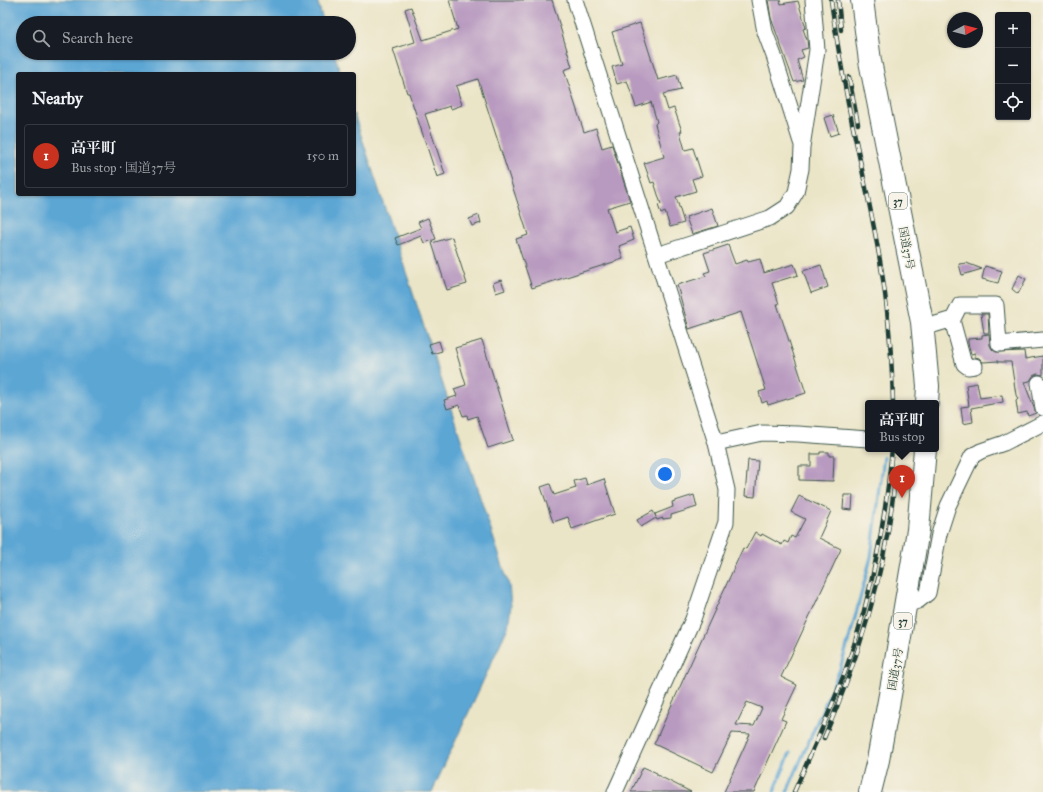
<!DOCTYPE html>
<html lang="en">
<head>
<meta charset="utf-8">
<style>
	body { margin:0; font-family:"IM FELL Great Primer","Noto Serif JP",serif; background:#20242c; color:#f1f3f6 }
	.controls { position:absolute; right:12px; top:12px; display:grid; overflow:hidden; border-radius:4px; box-shadow:0 1px 3px #0004 }
	.controls button { width:36px; height:36px; display:grid; place-items:center; padding:0; border:0; border-bottom:1px solid #363941; background:#171b24; color:#f1f3f6; font:20px sans-serif }
	.compass { position:absolute; left:947px; top:12px; width:36px; height:36px; border-radius:50%; background:#171b24; box-shadow:0 1px 3px #0004; rotate:83deg }
	.you { position:absolute; left:665px; top:474px; width:14px; height:14px; margin:-10px; border:3px solid #fff; border-radius:50%; background:#1a73e8; box-shadow:0 0 0 6px #1a73e833 }
	.badge { display:grid; place-items:center; width:26px; height:26px; border-radius:50%; background:#c8321e; color:#fff; font-size:13px; font-weight:700 }
	.pin { position:absolute; translate:-50% -33px; filter:drop-shadow(0 1px 2px #0008) }
	.pin::after { content:''; position:absolute; top:21px; width:14px; height:12px; background:inherit; clip-path:polygon(0 0,100% 0,50% 100%) }
	.popup { position:absolute; left:865px; top:400px; width:74px; height:52px; box-sizing:border-box; display:grid; place-content:center; border-radius:4px; background:#171b24; filter:drop-shadow(0 1px 3px #0005); font-size:13px; white-space:nowrap; color:#9ea1a6 }
	.popup b { font-size:15px; color:#f1f3f6 }
	.popup::after { content:''; position:absolute; left:50%; top:100%; margin-left:-8px; border:8px solid transparent; border-top-color:#171b24 }
	.list { margin:0; padding:0; list-style:none }
	h2 { display:flex; justify-content:space-between; align-items:center; height:52px; margin:0; padding:0 16px; font-size:17px }
	h2 small { font-size:13px; font-weight:400; color:#9ea1a6 }
	.list li { display:grid; grid-template-columns:26px 1fr auto; gap:12px; align-items:center; box-sizing:border-box; height:64px; margin:0 8px 8px; padding:0 8px; border:1px solid #363941; border-radius:4px }
	.list b { display:block; font-size:15px; white-space:nowrap }
	.list p { margin:0; font-size:13px; white-space:nowrap; color:#9ea1a6 }
	.list em { font-size:13px; font-style:normal; color:#9ea1a6 }
	.icon { flex:none; width:22px; height:22px; fill:none; stroke:currentColor; stroke-width:2; stroke-linecap:round; stroke-linejoin:round }
	.map { position:relative; flex:none; width:1043px; height:792px; overflow:hidden }
	.search { position:absolute; background:#171b24; box-shadow:0 1px 3px #0004; left:16px; top:16px; width:340px; height:44px; display:flex; align-items:center; gap:10px; box-sizing:border-box; padding:0 14px; border-radius:22px; color:#9ea1a6; font-size:15px }
	.panel { position:absolute; background:#171b24; box-shadow:0 1px 3px #0004; left:16px; top:72px; width:340px; height:124px; border-radius:4px }
	.map>svg:first-child { display:block }
	.water { fill:#5ca6d4; stroke:#3e7284 }
	.lines { fill:none; stroke-linecap:round; stroke-linejoin:round }
	.stream { stroke:#5ca6d4; stroke-width:3 }
	.building { fill:#b89ac0; fill-rule:evenodd }
	.minor-casing { stroke:#3e564a; stroke-width:17 }
	.highway-casing { stroke:#3e564a; stroke-width:24 }
	.minor { stroke:#fff; stroke-width:15 }
	.highway { stroke:#fff; stroke-width:22 }
	.rail-casing { stroke:#1f3d34; stroke-width:4.5 }
	.rail { stroke:#f7f3e8; stroke-width:3; stroke-dasharray:9; stroke-linecap:butt }
	.labels { text-anchor:middle; stroke-width:3; stroke-linejoin:round; paint-order:stroke }
	.shield { fill:#f7f3e8; stroke:#60746a; stroke-width:1 }
	.shield-label { font-size:10px; font-weight:bold; fill:#1f3d34 }
	.street-label { font-size:11px; fill:#1f3d34; stroke:#f7f3e8 }
</style>
</head>
<body>
<div class="map">
<svg width="1043" height="792" viewBox="0 0 1043 792">
	<rect width="100%" height="100%" fill="#f7f3e8"/>
	<filter id="ink" filterUnits="userSpaceOnUse"><feTurbulence type="fractalNoise" baseFrequency=".025" numOctaves="2"/><feDisplacementMap in="SourceGraphic" scale="8" xChannelSelector="R" yChannelSelector="G"/><feConvolveMatrix kernelMatrix="1 2 1 2 8 2 1 2 1" color-interpolation-filters="sRGB"/></filter>
	<filter id="wash" filterUnits="userSpaceOnUse"><feTurbulence type="fractalNoise" baseFrequency=".012" numOctaves="4" result="noise"/><feDisplacementMap in="SourceGraphic" scale="16" xChannelSelector="R" yChannelSelector="G"/><feGaussianBlur stdDeviation="0.9" result="paint"/><feColorMatrix in="noise" values="0 0 0 0 0 0 0 0 0 0 0 0 0 0 0 0 0 1.4 0 .05"/><feComposite in="paint" operator="in"/></filter>
	<g filter="url(#wash)">
		<rect width="100%" height="100%" fill="#ebe5c8"/>
		<path class="water" d="M 0,0 L 317,0 L 324,23 L 23,23 L 23,53 L 334,53 L 341,74 L 18,74 L 18,194 L 354,194 L 354,114 L 509,585 L 511,606 L 508,627 L 432,792 L 0,792 Z"/>
		<g class="lines">
			<g class="stream">
				<path d="M 774,792 L 790,753"/>
				<path d="M 787,792 L 840,669 L 852,629 L 871,557 L 884,457"/>
			</g>
		</g>
		<g id="blocks">
			<g class="building">
				<path d="M 449,0 L 552,0 L 572,67 L 564,70 L 584,132 L 596,128 L 602,148 L 612,145 L 630,201 L 607,208 L 615,232 L 630,227 L 634,240 L 619,246 L 623,259 L 532,288 L 516,239 L 528,235 L 478,79 L 456,86 L 462,105 L 451,109 L 450,106 L 425,114 L 445,174 L 437,177 L 409,93 L 407,93 L 393,49 L 415,42 L 405,9 L 411,7 L 423,40 L 458,29 Z"/>
				<path d="M 768,0 L 780,0 L 781,4 L 798,1 L 806,28 L 803,29 L 807,40 L 808,48 L 801,50 L 804,57 L 797,60 L 803,80 L 794,82 L 771,18 Z"/>
				<path d="M 640,23 L 658,80 L 677,75 L 681,90 L 663,94 L 668,110 L 674,108 L 682,131 L 680,132 L 685,150 L 693,148 L 702,176 L 692,179 L 696,191 L 676,197 L 684,223 L 670,227 L 665,212 L 661,214 L 658,205 L 661,204 L 654,182 L 651,183 L 644,163 L 664,157 L 655,124 L 657,122 L 651,102 L 636,107 L 627,81 L 617,84 L 612,67 L 622,64 L 612,32 Z"/>
				<path d="M 833,115 L 839,133 L 830,136 L 824,118 Z"/>
				<path d="M 712,208 L 718,226 L 692,234 L 686,217 Z"/>
				<path d="M 479,215 L 481,223 L 472,226 L 469,219 Z"/>
				<path d="M 428,218 L 436,239 L 424,243 L 421,236 L 398,245 L 395,238 L 421,228 L 418,222 Z"/>
				<path d="M 452,237 L 467,284 L 447,290 L 432,243 Z"/>
				<path d="M 728,245 L 735,264 L 747,260 L 748,262 L 760,259 L 764,273 L 794,264 L 798,275 L 772,283 L 779,304 L 777,304 L 806,393 L 768,405 L 767,401 L 762,403 L 759,392 L 766,390 L 741,312 L 689,329 L 677,285 L 706,276 L 704,273 L 710,271 L 704,253 Z"/>
				<path d="M 967,263 L 969,264 L 982,269 L 962,275 L 959,264 Z"/>
				<path d="M 821,265 L 828,287 L 811,293 L 803,271 Z"/>
				<path d="M 985,266 L 1002,271 L 998,283 L 982,279 Z"/>
				<path d="M 1019,275 L 1026,279 L 1018,294 L 1012,289 Z"/>
				<path d="M 501,280 L 505,290 L 496,293 L 493,283 Z"/>
				<path d="M 981,314 L 988,314 L 989,333 L 984,333 Z"/>
				<path d="M 989,334 L 990,345 L 992,349 L 996,352 L 1024,351 L 1025,359 L 1043,356 L 1043,375 L 1037,374 L 1033,376 L 1030,381 L 1024,382 L 1036,413 L 1028,416 L 1027,412 L 1018,414 L 1016,401 L 1018,399 L 1016,395 L 1011,362 L 998,362 L 998,361 L 983,362 L 979,358 L 975,357 L 975,353 L 971,354 L 968,343 L 968,339 L 982,338 L 982,335 Z"/>
				<path d="M 482,340 L 513,440 L 488,448 L 477,416 L 468,419 L 467,415 L 463,416 L 459,405 L 447,409 L 444,400 L 457,396 L 454,389 L 466,385 L 455,348 Z"/>
				<path d="M 439,341 L 442,351 L 432,354 L 429,344 Z"/>
				<path d="M 977,383 L 980,398 L 1002,395 L 1003,402 L 971,408 L 973,422 L 963,424 L 961,407 L 969,406 L 966,385 Z"/>
				<path d="M 820,452 L 829,452 L 829,456 L 834,456 L 833,481 L 799,480 L 799,466 L 811,466 L 811,454 L 820,454 Z"/>
				<path d="M 748,460 L 758,461 L 755,497 L 745,496 Z"/>
				<path d="M 585,478 L 587,485 L 604,479 L 615,514 L 572,529 L 568,517 L 553,522 L 541,487 L 550,484 L 554,495 L 576,488 L 574,481 Z"/>
				<path d="M 694,495 L 697,507 L 671,515 L 671,518 L 663,519 L 663,518 L 657,520 L 656,518 L 641,527 L 637,520 L 653,511 L 656,517 L 655,514 L 673,507 L 672,502 Z"/>
				<path d="M 844,495 L 853,495 L 852,510 L 843,509 Z"/>
				<path d="M 799,496 L 831,511 L 819,538 L 841,549 L 781,677 L 797,685 L 781,719 L 786,721 L 754,792 L 724,792 L 750,734 L 732,733 L 713,772 L 654,744 L 743,548 L 746,549 L 755,532 L 761,536 L 762,534 L 782,545 L 784,541 L 788,543 L 791,536 L 795,538 L 805,519 L 791,512 ZM 747,702 L 762,708 L 754,726 L 736,725 Z"/>
				<path d="M 643,767 L 657,773 L 657,775 L 691,792 L 631,792 Z"/>
			</g>
		</g>
	</g>
	<g filter="url(#ink)">
		<use href="#blocks" fill-opacity="0" stroke="#3e564a" stroke-width="1"/>
		<g class="lines">
			<g class="minor-casing">
				<g id="minor">
					<path d="M 575,0 L 716,443 L 727,490 L 726,522 L 693,619 L 615,792"/>
					<path d="M 759,0 L 765,32 L 774,56 L 801,142"/>
					<path d="M 657,255 L 770,218 L 787,207 L 796,192 L 801,169 L 802,147 L 817,50 L 813,0"/>
					<path d="M 952,320 L 964,364 L 968,367 L 975,366"/>
					<path d="M 923,328 L 953,319 L 960,305 L 996,305 L 999,344 L 1043,340"/>
					<path d="M 1039,383 L 1043,408"/>
					<path d="M 716,443 L 762,433 L 798,434 L 868,439"/>
					<path d="M 905,605 L 918,601 L 928,593 L 939,534 L 948,506 L 972,456 L 981,451 L 1004,443 L 1043,423"/>
				</g>
			</g>
			<g class="highway-casing">
				<g id="highway">
					<path d="M 862,0 L 870,61 L 922,322 L 928,386 L 927,403"/>
					<path d="M 870,792 L 878,760 L 892,684 L 918,530 L 925,449"/>
				</g>
			</g>
			<use href="#minor" class="minor"/>
			<use href="#highway" class="highway"/>
			<g class="rail-casing">
				<g id="rail">
					<path d="M 831,0 C 836,38 843,76 850,113 C 861,167 874,220 882,273 C 889,317 892,359 893,403"/>
					<path d="M 838,0 L 841,30"/>
					<path d="M 849,77 L 858,124"/>
					<path d="M 824,738 C 860,655 887,568 895,477"/>
					<path d="M 794,792 C 815,744 838,696 854,645 C 874,582 886,516 892,449"/>
				</g>
			</g>
			<use href="#rail" class="rail"/>
		</g>
	</g>
	<g class="labels">
		<g class="shield">
			<rect x="889" y="193" width="18" height="16" rx="3"/>
			<rect x="894" y="613" width="18" height="16" rx="3"/>
		</g>
		<g class="shield-label">
			<text x="898" y="205">37</text>
			<text x="903" y="625">37</text>
		</g>
		<g class="street-label">
			<text transform="translate(907 248) rotate(79)" y="4">国道37号</text>
			<text transform="translate(895 669) rotate(-80)" y="4">国道37号</text>
		</g>
	</g>
</svg>
<div class="controls">
<button>+</button>
<button>−</button>
<button><svg class="icon" aria-label="locate" viewBox="0 0 24 24"><circle cx="12" cy="12" r="6"/><path d="M12 2v4M12 18v4M2 12h4M18 12h4"/></svg></button>
</div>
<svg class="compass" viewBox="-18 -18 36 36"><path d="M0-13l5 13h-10z" fill="#e53935"/><path d="M0 13l5-13h-10z" fill="#9ea1a6"/></svg>
<div class="you"></div>
<div class="pin badge" style="left:902px;top:498px">1</div>
<div class="popup"><b>高平町</b>Bus stop</div>
<div class="search"><svg class="icon" aria-label="search" viewBox="0 0 24 24"><circle cx="10" cy="10" r="6"/><path d="M15 15l6 6"/></svg>Search here</div>
<section class="panel">
<h2>Nearby<small></small></h2>
<ul class="list">
<li><span class="badge">1</span><div><b>高平町</b><p>Bus stop · 国道37号</p></div><em>150 m</em></li>
</ul>
</section>
</div>
</body>
</html>
